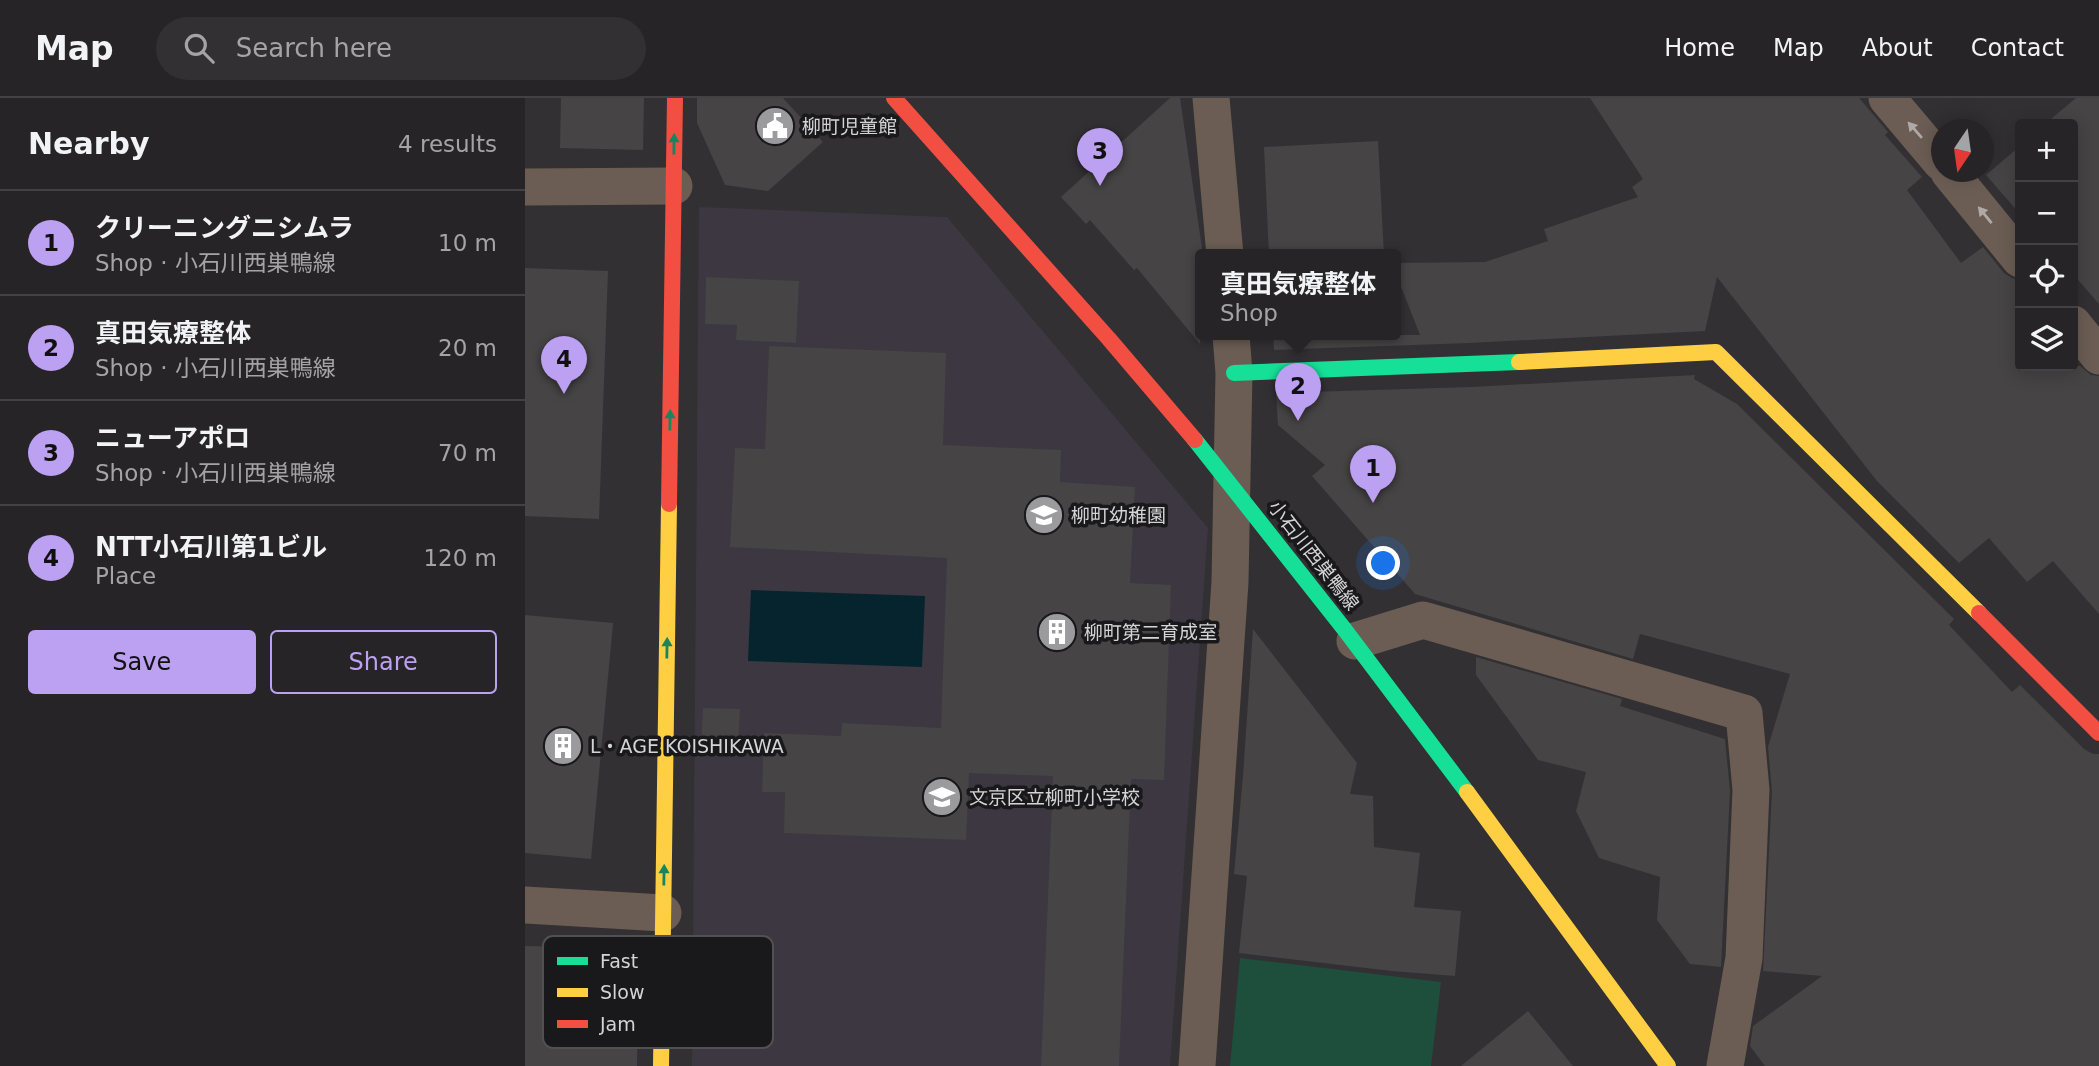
<!DOCTYPE html>
<html lang="en">
<head>
<meta charset="utf-8">
<style>
	body { margin:0; font-family:"DejaVu Sans","Noto Sans JP",sans-serif; background:#323032; color:#f1f3f6 }
	.controls { position:absolute; right:21px; top:21px; display:grid; overflow:hidden; border-radius:7px; box-shadow:0 4px 18px #0003 }
	.controls button { width:63px; height:63px; display:grid; place-items:center; padding:0; border:0; border-bottom:2px solid #424143; background:#262426; color:#f1f3f6; font:35px sans-serif }
	.compass { position:absolute; left:1406px; top:21px; width:63px; height:63px; border-radius:50%; background:#262426; box-shadow:0 4px 18px #0003; rotate:193deg }
	.you { position:absolute; left:859px; top:466px; width:24px; height:24px; margin:-18px; border:5px solid #fff; border-radius:50%; background:#1a73e8; box-shadow:0 0 0 10px #1a73e833 }
	.badge { display:grid; place-items:center; width:46px; height:46px; border-radius:50%; background:#bca0f2; color:#111; font-size:23px; font-weight:700 }
	.pin { position:absolute; translate:-50% -58px; filter:drop-shadow(0 2px 4px #0008) }
	.pin::after { content:''; position:absolute; top:37px; width:24px; height:21px; background:inherit; clip-path:polygon(0 0,100% 0,50% 100%) }
	.popup { position:absolute; left:670px; top:151px; width:206px; height:91px; box-sizing:border-box; display:grid; place-content:center; border-radius:7px; background:#262426; filter:drop-shadow(0 2px 5px #0005); font-size:23px; white-space:nowrap; color:#a4a4a7 }
	.popup b { font-size:26px; color:#f1f3f6 }
	.popup::after { content:''; position:absolute; left:50%; top:100%; margin-left:-14px; border:14px solid transparent; border-top-color:#262426 }
	.list { margin:0; padding:0; list-style:none }
	h2 { display:flex; justify-content:space-between; align-items:center; height:91px; margin:0; padding:0 28px; font-size:30px }
	h2 small { font-size:23px; font-weight:400; color:#a4a4a7 }
	.list li { display:grid; grid-template-columns:46px 1fr auto; gap:21px; align-items:center; box-sizing:border-box; height:105px; padding:0 28px; border-top:2px solid #424143 }
	.list b { display:block; font-size:26px; white-space:nowrap }
	.list p { margin:0; font-size:23px; white-space:nowrap; color:#a4a4a7 }
	.list em { font-size:23px; font-style:normal; color:#a4a4a7 }
	.actions { display:flex; gap:14px; padding:21px 28px }
	.actions a { flex:1; padding:16px 0; border:2px solid #bca0f2; border-radius:7px; text-align:center; font-size:24px; color:#bca0f2 }
	.actions .main { background:#bca0f2; color:#111 }
	.icon { flex:none; width:38px; height:38px; fill:none; stroke:currentColor; stroke-width:2; stroke-linecap:round; stroke-linejoin:round }
	.map { position:relative; flex:none; width:1574px; height:968px; overflow:hidden }
	header { display:flex; align-items:center; gap:42px; box-sizing:border-box; height:98px; padding:0 35px; background:#262426; border-bottom:2px solid #424143 }
	header strong { font-size:33px }
	nav { display:flex; gap:38px; margin-inline-start:auto; font-size:24px }
	.search { width:490px; height:63px; background:#323032; display:flex; align-items:center; gap:18px; box-sizing:border-box; padding:0 24px; border-radius:38px; color:#a4a4a7; font-size:26px }
	main { display:flex }
	aside { flex:1; background:#262426 }
	.map>svg:first-child { display:block }
	.built { fill:#3c3740 }
	.green { fill:#1e4f3c }
	.water { fill:#06242e }
	.building { fill:#464445 }
	.lines { fill:none; stroke-linecap:round; stroke-linejoin:round }
	.street { stroke:#6b5d54; stroke-width:37 }
	.fast { stroke:#16e098; stroke-width:16 }
	.slow { stroke:#ffcf43; stroke-width:16 }
	.jam { stroke:#f24e42; stroke-width:16 }
	.oneway { fill:#afaaa8 }
	.oneway2 { fill:#17865f }
	.labels { text-anchor:middle; stroke-width:7; stroke-linejoin:round; paint-order:stroke }
	.poi-label { font-size:19px; fill:#d4d3d6; stroke:#19181a; text-anchor:start }
	.street-label { font-size:19px; fill:#d4d3d6; stroke:#19181a }
	.key { fill:#19181a; stroke:#515052; stroke-width:2 }
	.key-label { font-size:19px; fill:#d4d3d6 }
</style>
</head>
<body>
<header>
<strong>Map</strong>
<div class="search"><svg class="icon" aria-label="search" viewBox="0 0 24 24"><circle cx="10" cy="10" r="6"/><path d="M15 15l6 6"/></svg>Search here</div>
<nav><a>Home</a><a>Map</a><a>About</a><a>Contact</a></nav>
</header>
<main>
<aside>
<h2>Nearby<small>4 results</small></h2>
<ul class="list">
<li><span class="badge">1</span><div><b>クリーニングニシムラ</b><p>Shop · 小石川西巣鴨線</p></div><em>10 m</em></li>
<li><span class="badge">2</span><div><b>真田気療整体</b><p>Shop · 小石川西巣鴨線</p></div><em>20 m</em></li>
<li><span class="badge">3</span><div><b>ニューアポロ</b><p>Shop · 小石川西巣鴨線</p></div><em>70 m</em></li>
<li><span class="badge">4</span><div><b>NTT小石川第1ビル</b><p>Place</p></div><em>120 m</em></li>
</ul>
<div class="actions"><a class="main">Save</a><a>Share</a></div>
</aside>
<div class="map">
<svg width="1574" height="968" viewBox="0 0 1574 968">
	<rect width="100%" height="100%" fill="#323033"/>
	<path class="built" d="M 174,109 L 422,119 L 683,430 L 645,968 L 167,968 Z"/>
	<path class="green" d="M 715,860 L 916,884 L 906,968 L 705,968 Z"/>
	<path class="water" d="M 226,492 L 400,498 L 397,569 L 223,563 Z"/>
	<g class="building">
		<path d="M 36,0 L 119,0 L 118,52 L 35,50 Z"/>
		<path d="M 172,0 L 258,0 L 298,44 L 243,93 L 200,87 L 172,25 Z"/>
		<path d="M 645,0 L 655,0 L 678,157 L 675,157 L 675,246 L 612,170 L 609,172 L 565,122 L 561,126 L 536,99 Z"/>
		<path d="M 1065,0 L 1334,0 L 1363,34 L 1360,37 L 1397,79 L 1382,92 L 1436,165 L 1458,149 L 1479,175 L 1487,180 L 1495,182 L 1495,268 L 1555,268 L 1566,277 L 1574,278 L 1574,516 L 1528,463 L 1502,484 L 1464,440 L 1434,465 L 1352,383 L 1192,179 L 1180,233 L 944,245 L 749,252 L 748,237 L 895,237 L 871,176 L 871,165 L 960,164 L 1023,143 L 1019,131 L 1113,99 L 1107,89 L 1118,81 Z"/>
		<path d="M 1551,0 L 1574,0 L 1574,206 L 1548,176 L 1548,26 L 1520,26 Z"/>
		<path d="M 853,43 L 859,157 L 744,157 L 739,49 Z"/>
		<path d="M 1495,48 L 1495,116 L 1461,77 Z"/>
		<path d="M 0,170 L 83,173 L 74,421 L 0,418 Z"/>
		<path d="M 181,179 L 274,183 L 271,245 L 211,242 L 212,227 L 180,226 Z"/>
		<path d="M 244,248 L 421,255 L 418,347 L 536,352 L 535,384 L 610,389 L 605,485 L 646,487 L 639,682 L 606,681 L 594,968 L 516,968 L 528,678 L 444,675 L 441,742 L 259,735 L 260,694 L 237,694 L 239,635 L 316,638 L 317,625 L 416,630 L 422,460 L 205,449 L 210,350 L 240,351 Z"/>
		<path d="M 1170,277 L 1169,281 L 1212,306 L 1429,521 L 1424,527 L 1487,594 L 1495,587 L 1559,651 L 1568,656 L 1574,656 L 1574,968 L 1240,968 L 1225,948 L 1228,928 L 1297,878 L 1238,873 L 1247,693 L 1243,649 L 1265,576 L 1115,536 L 1108,561 L 890,496 L 787,378 L 800,367 L 753,327 L 751,295 L 946,289 Z"/>
		<path d="M 0,517 L 88,525 L 66,761 L 0,755 Z"/>
		<path d="M 728,531 L 832,665 L 825,696 L 848,698 L 849,749 L 895,755 L 889,809 L 936,813 L 930,878 L 867,873 L 714,855 L 722,778 L 709,776 L 718,678 Z"/>
		<path d="M 951,559 L 1097,601 L 1095,608 L 1200,641 L 1205,693 L 1196,869 L 1165,866 L 1132,822 L 1135,779 L 1074,760 L 1051,713 L 1061,674 L 1013,662 L 951,577 Z"/>
		<path d="M 178,610 L 215,611 L 213,650 L 176,648 Z"/>
		<path d="M 0,848 L 51,849 L 51,860 L 114,861 L 112,968 L 0,968 Z"/>
		<path d="M 1003,913 L 1048,968 L 936,968 Z"/>
	</g>
	<g class="lines">
		<g class="street">
			<path d="M 686,0 L 700,157"/>
			<path d="M 1362,0 L 1416,64"/>
			<path d="M 1424,74 L 1495,161"/>
			<path d="M 0,89 L 149,88"/>
			<path d="M 1548,226 L 1574,258"/>
			<path d="M 830,543 L 898,522 L 1219,615 L 1226,692 L 1219,860 L 1200,968"/>
			<path d="M 0,807 L 138,815"/>
			<path d="M 672,968 L 705,484 L 709,275 L 706,237"/>
		</g>
		<g class="fast">
			<path d="M 709,275 L 994,264"/>
			<path d="M 670,342 L 820,532 L 942,694"/>
		</g>
		<g class="slow">
			<path d="M 994,264 L 1191,254 L 1454,515"/>
			<path d="M 942,694 L 1143,968"/>
			<path d="M 136,968 L 144,406"/>
		</g>
		<g class="jam">
			<path d="M 369,0 L 584,241 L 670,342"/>
			<path d="M 144,406 L 150,0"/>
			<path d="M 1454,515 L 1574,635"/>
		</g>
	</g>
	<defs><path id="oneway-solid" d="M-6-.8H1V-3.2L6.5 0L1 3.2V.8H-6Z" transform="scale(1.75)"/></defs>
	<g class="oneway">
		<use href="#oneway-solid" transform="translate(1390 32) rotate(-131)"/>
		<use href="#oneway-solid" transform="translate(1460 117) rotate(-129)"/>
	</g>
	<g class="oneway2">
		<use href="#oneway-solid" transform="translate(149 46) rotate(-89)"/>
		<use href="#oneway-solid" transform="translate(145 322) rotate(-89)"/>
		<use href="#oneway-solid" transform="translate(142 550) rotate(-89)"/>
		<use href="#oneway-solid" transform="translate(139 777) rotate(-89)"/>
	</g>
	<defs>
		<g id="civic-disc" transform="scale(2.0125)"><circle r="9.5" fill="#9b9a9d" stroke="#19181a"/><path d="M-.6-6.5H3V-4.5H.6V-3L4-1V1h2V6H-6V1h2V-1L-.6-3ZM-1.2 2.5V6h2.4V2.5Z" fill="#fff"/></g>
		<g id="school-disc" transform="scale(2.0125)"><circle r="9.5" fill="#9b9a9d" stroke="#19181a"/><path d="M0-5L7-2L0 1L-7-2ZM-4 1L0 2.5L4 1V4Q0 6-4 4Z" fill="#fff"/></g>
		<g id="building-disc" transform="scale(2.0125)"><circle r="9.5" fill="#9b9a9d" stroke="#19181a"/><path d="M-4-6H4V6H1V3H-1V6H-4ZM-2.5-4.3h1.7v1.8h-1.7ZM.8-4.3h1.7v1.8H.8ZM-2.5-1h1.7V.8h-1.7ZM.8-1h1.7V.8H.8Z" fill="#fff"/></g>
	</defs>
	<g fill-rule="evenodd">
		<use href="#civic-disc" x="250" y="28"/>
		<use href="#school-disc" x="519" y="417"/>
		<use href="#building-disc" x="532" y="534"/>
		<use href="#building-disc" x="38" y="648"/>
		<use href="#school-disc" x="417" y="699"/>
	</g>
	<g class="labels">
		<g class="poi-label">
			<text x="277" y="35">柳町児童館</text>
			<text x="546" y="424">柳町幼稚園</text>
			<text x="559" y="541">柳町第二育成室</text>
			<text x="65" y="655">L・AGE KOISHIKAWA</text>
			<text x="444" y="706">文京区立柳町小学校</text>
		</g>
		<g class="street-label">
			<text transform="translate(789 457) rotate(52)" y="7">小石川西巣鴨線</text>
		</g>
	</g>
	<rect x="18" y="838" width="230" height="112" rx="10" class="key"/>
	<rect x="32" y="859" width="31" height="8" fill="#16e098"/>
	<rect x="32" y="890" width="31" height="9" fill="#ffcf43"/>
	<rect x="32" y="922" width="31" height="8" fill="#f24e42"/>
	<g class="key-label">
		<text x="75" y="870">Fast</text>
		<text x="75" y="901">Slow</text>
		<text x="75" y="933">Jam</text>
	</g>
</svg>
<div class="controls">
<button>+</button>
<button>−</button>
<button><svg class="icon" aria-label="locate" viewBox="0 0 24 24"><circle cx="12" cy="12" r="6"/><path d="M12 2v4M12 18v4M2 12h4M18 12h4"/></svg></button>
<button><svg class="icon" aria-label="layers" viewBox="0 0 24 24"><path d="M12 4l9 5-9 5-9-5zM3 14l9 5 9-5"/></svg></button>
</div>
<svg class="compass" viewBox="-18 -18 36 36"><path d="M0-13l5 13h-10z" fill="#e53935"/><path d="M0 13l5-13h-10z" fill="#a4a4a7"/></svg>
<div class="you"></div>
<div class="pin badge" style="left:848px;top:405px">1</div>
<div class="pin badge" style="left:773px;top:323px">2</div>
<div class="popup"><b>真田気療整体</b>Shop</div>
<div class="pin badge" style="left:575px;top:88px">3</div>
<div class="pin badge" style="left:39px;top:296px">4</div>
</div>
</main>
</body>
</html>
